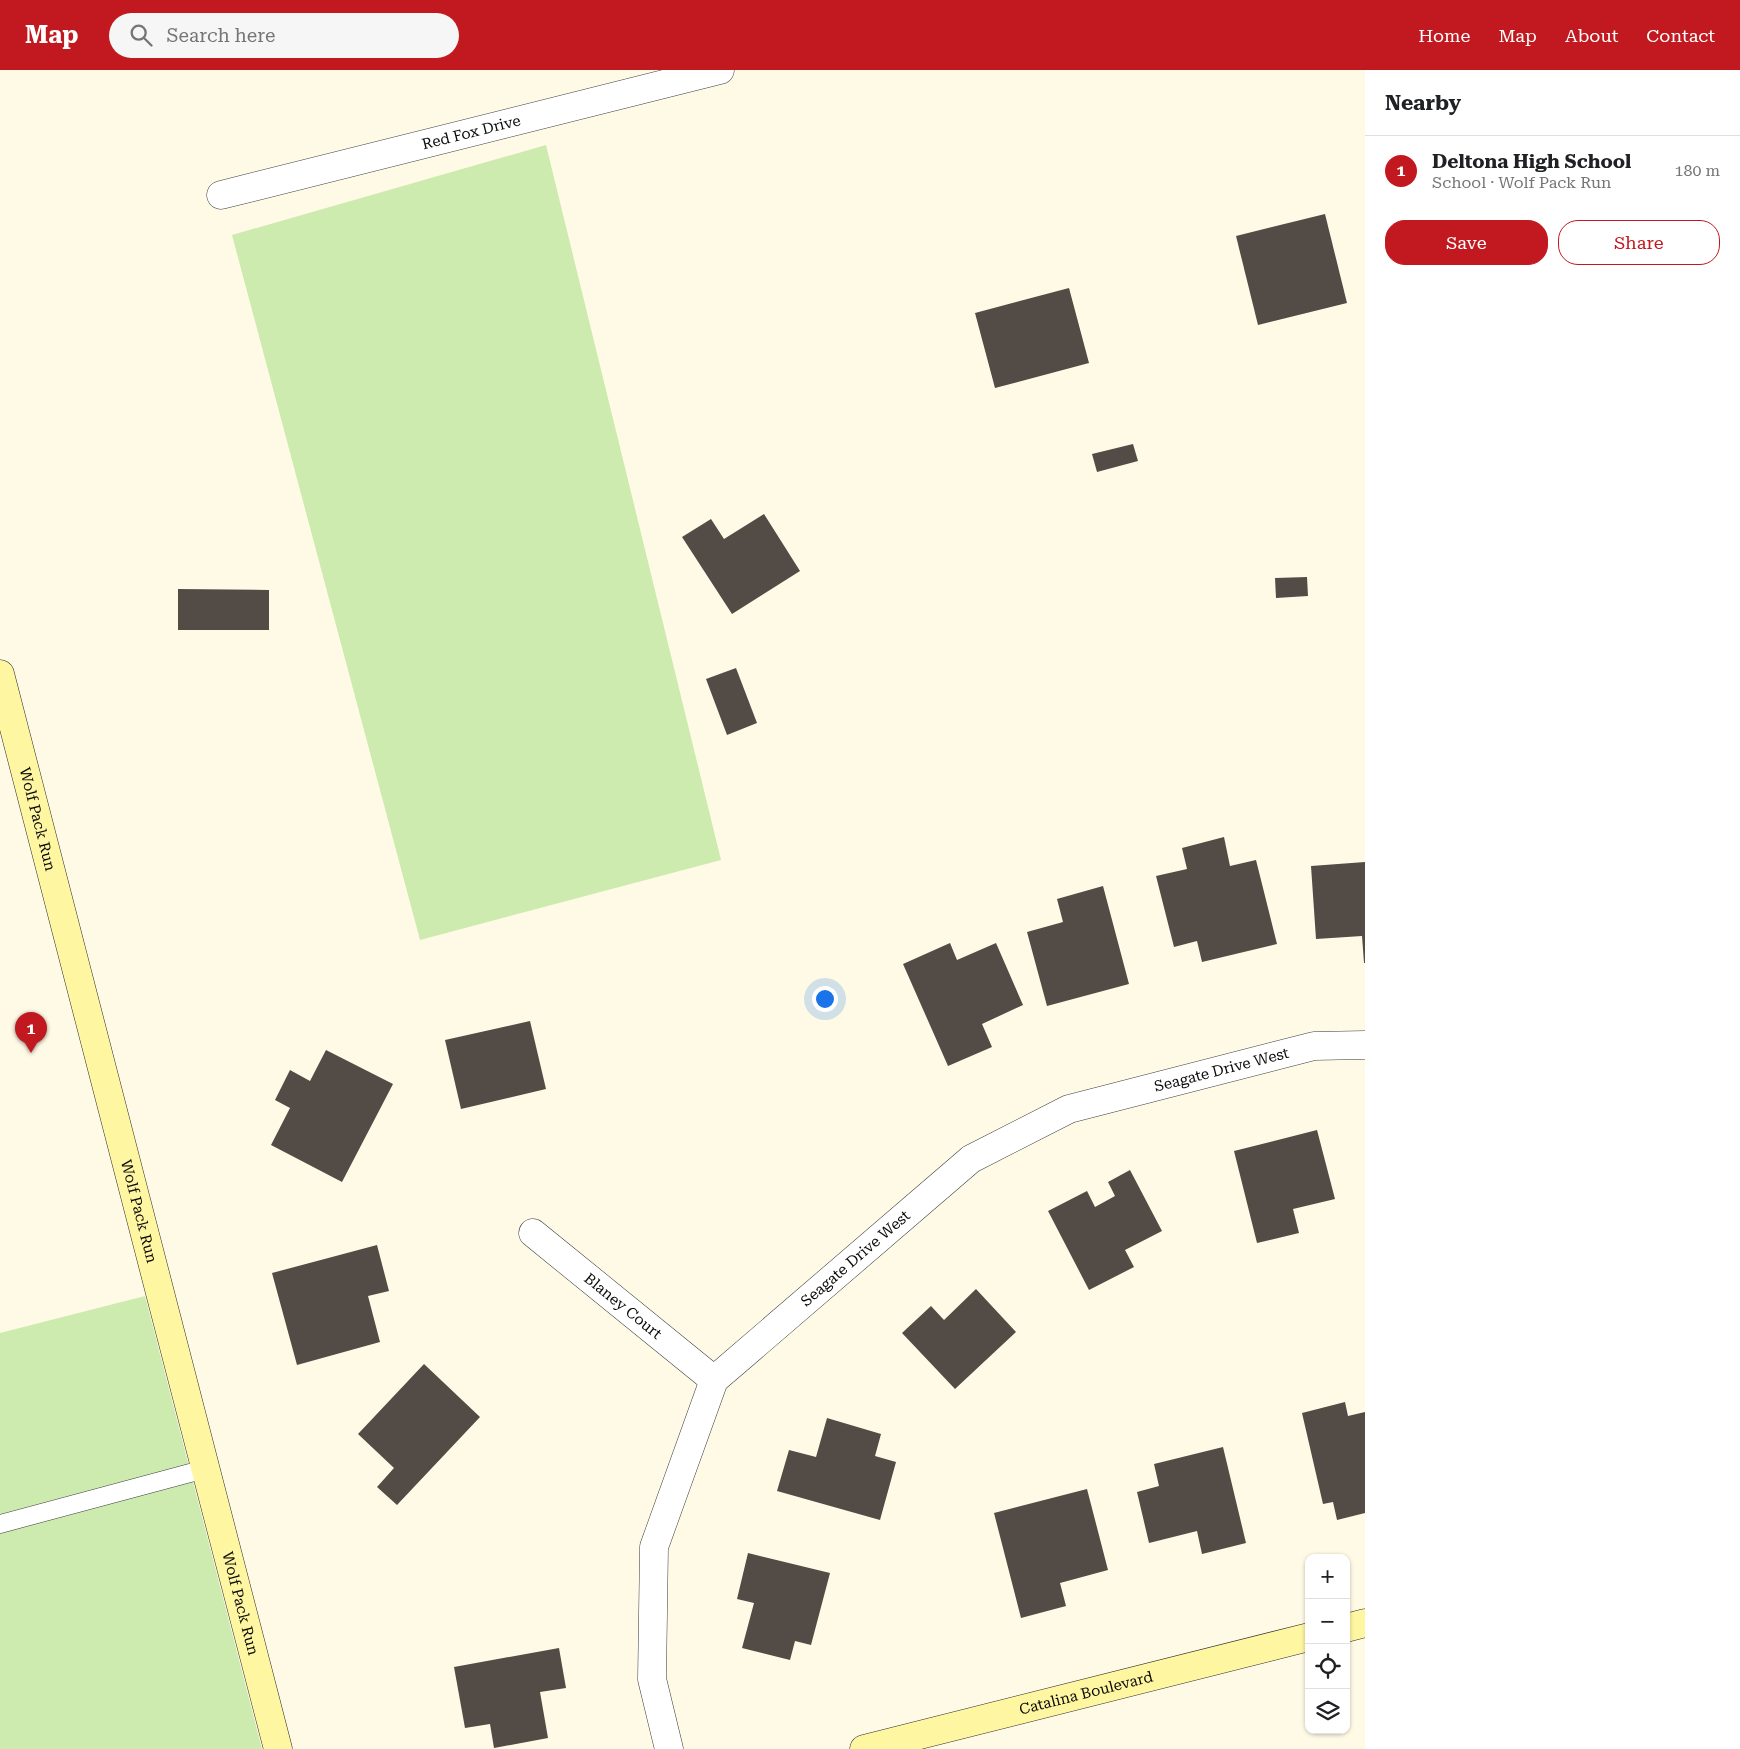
<!DOCTYPE html>
<html lang="en">
<head>
<meta charset="utf-8">
<style>
	body { margin:0; font-family:"Roboto Serif",serif; background:#f6f6f6; color:#202124 }
	.controls { position:absolute; right:15px; bottom:15px; display:grid; overflow:hidden; border-radius:10px; box-shadow:0 1px 4px #0004 }
	.controls button { width:45px; height:45px; display:grid; place-items:center; padding:0; border:0; border-bottom:1px solid #e0e0e0; background:#fff; color:#202124; font:25px sans-serif }
	.you { position:absolute; left:824px; top:928px; width:18px; height:18px; margin:-12px; border:4px solid #fff; border-radius:50%; background:#1a73e8; box-shadow:0 0 0 8px #1a73e833 }
	.badge { display:grid; place-items:center; width:32px; height:32px; border-radius:50%; background:#c1191f; color:#fff; font-size:16px; font-weight:700 }
	.pin { position:absolute; translate:-50% -41px; filter:drop-shadow(0 1px 2px #0008) }
	.pin::after { content:''; position:absolute; top:26px; width:18px; height:15px; background:inherit; clip-path:polygon(0 0,100% 0,50% 100%) }
	.list { margin:0; padding:0; list-style:none }
	h2 { display:flex; justify-content:space-between; align-items:center; height:65px; margin:0; padding:0 20px; font-size:21px }
	h2 small { font-size:16px; font-weight:400; color:#757577 }
	.list li { display:grid; grid-template-columns:32px 1fr auto; gap:15px; align-items:center; box-sizing:border-box; height:70px; padding:0 20px; border-top:1px solid #e0e0e0 }
	.list b { display:block; font-size:19px; white-space:nowrap }
	.list p { margin:0; font-size:16px; white-space:nowrap; color:#757577 }
	.list em { font-size:16px; font-style:normal; color:#757577 }
	.actions { display:flex; gap:10px; padding:15px 20px }
	.actions a { flex:1; padding:11px 0; border:1px solid #c1191f; border-radius:20px; text-align:center; font-size:18px; color:#c1191f }
	.actions .main { background:#c1191f; color:#fff }
	.icon { flex:none; width:28px; height:28px; fill:none; stroke:currentColor; stroke-width:2; stroke-linecap:round; stroke-linejoin:round }
	.map { position:relative; flex:none; width:1365px; height:1679px; overflow:hidden }
	header { display:flex; align-items:center; gap:30px; box-sizing:border-box; height:70px; padding:0 25px; background:#c1191f; color:#fff }
	header strong { font-size:24px }
	nav { display:flex; gap:28px; margin-inline-start:auto; font-size:18px }
	.search { width:350px; height:45px; background:#f6f6f6; display:flex; align-items:center; gap:12px; box-sizing:border-box; padding:0 18px; border-radius:28px; color:#757577; font-size:19px }
	main { display:flex }
	aside { flex:1; background:#fff }
	.map>svg:first-child { display:block }
	.green { fill:#cdebae }
	.building { fill:#534b45 }
	.lines { fill:none; stroke-linecap:round; stroke-linejoin:round }
	.lane-casing { stroke:#3c3c3c; stroke-width:19 }
	.street-casing { stroke:#3c3c3c; stroke-width:29 }
	.secondary-casing { stroke:#2b2b2b; stroke-width:29 }
	.lane { stroke:#fff; stroke-width:18 }
	.street { stroke:#fff; stroke-width:28 }
	.secondary { stroke:#fff6a1; stroke-width:28 }
	.labels { text-anchor:middle; stroke-width:5; stroke-linejoin:round; paint-order:stroke }
	.street-label { font-size:15px; fill:#090909; stroke:#fff }
</style>
</head>
<body>
<header>
<strong>Map</strong>
<div class="search"><svg class="icon" aria-label="search" viewBox="0 0 24 24"><circle cx="10" cy="10" r="6"/><path d="M15 15l6 6"/></svg>Search here</div>
<nav><a>Home</a><a>Map</a><a>About</a><a>Contact</a></nav>
</header>
<main>
<div class="map">
<svg width="1365" height="1679" viewBox="0 0 1365 1679">
	<rect width="100%" height="100%" fill="#fffae6"/>
	<g class="green">
		<path d="M 546,75 L 721,790 L 420,870 L 232,165 Z"/>
		<path d="M 145,1226 L 262,1679 L 0,1679 L 0,1263 Z"/>
	</g>
	<g class="building">
		<path d="M 1325,144 L 1347,233 L 1258,255 L 1236,166 Z"/>
		<path d="M 1069,218 L 1089,293 L 995,318 L 975,243 Z"/>
		<path d="M 1133,374 L 1138,391 L 1097,402 L 1092,384 Z"/>
		<path d="M 764,444 L 800,501 L 732,544 L 682,467 L 711,449 L 724,469 Z"/>
		<path d="M 1307,507 L 1308,526 L 1276,528 L 1275,508 Z"/>
		<path d="M 178,519 L 269,520 L 269,560 L 178,560 Z"/>
		<path d="M 736,598 L 757,653 L 727,665 L 706,609 Z"/>
		<path d="M 1224,767 L 1230,796 L 1256,790 L 1277,874 L 1202,892 L 1197,871 L 1174,877 L 1156,806 L 1187,799 L 1182,778 Z"/>
		<path d="M 1365,792 L 1365,893 L 1364,893 L 1362,866 L 1316,869 L 1311,796 Z"/>
		<path d="M 1103,816 L 1129,914 L 1047,936 L 1027,862 L 1063,852 L 1057,829 Z"/>
		<path d="M 950,873 L 957,890 L 996,873 L 1023,935 L 982,954 L 992,977 L 948,996 L 903,894 Z"/>
		<path d="M 530,951 L 546,1019 L 461,1039 L 445,970 Z"/>
		<path d="M 326,980 L 393,1014 L 342,1112 L 271,1075 L 290,1038 L 275,1030 L 290,1000 L 310,1011 Z"/>
		<path d="M 1317,1060 L 1335,1129 L 1293,1139 L 1299,1163 L 1257,1173 L 1234,1081 Z"/>
		<path d="M 1130,1100 L 1162,1161 L 1125,1180 L 1134,1197 L 1089,1220 L 1048,1141 L 1087,1121 L 1095,1137 L 1115,1126 L 1108,1112 Z"/>
		<path d="M 377,1175 L 389,1221 L 368,1226 L 380,1272 L 297,1295 L 272,1203 Z"/>
		<path d="M 976,1219 L 1016,1262 L 955,1319 L 902,1263 L 931,1236 L 944,1250 Z"/>
		<path d="M 424,1294 L 480,1347 L 397,1435 L 377,1417 L 394,1398 L 358,1364 Z"/>
		<path d="M 1345,1332 L 1348,1346 L 1365,1342 L 1365,1443 L 1337,1450 L 1333,1432 L 1323,1434 L 1302,1343 Z"/>
		<path d="M 827,1348 L 881,1364 L 875,1386 L 896,1392 L 880,1450 L 777,1421 L 789,1380 L 816,1387 Z"/>
		<path d="M 1223,1377 L 1246,1473 L 1202,1484 L 1197,1461 L 1149,1473 L 1137,1422 L 1159,1416 L 1154,1394 Z"/>
		<path d="M 1087,1419 L 1108,1500 L 1060,1513 L 1066,1536 L 1021,1548 L 994,1443 Z"/>
		<path d="M 748,1483 L 830,1503 L 811,1575 L 795,1571 L 790,1590 L 742,1578 L 754,1533 L 737,1529 Z"/>
		<path d="M 559,1578 L 566,1618 L 540,1622 L 548,1668 L 494,1678 L 490,1654 L 465,1658 L 454,1597 Z"/>
	</g>
	<g class="lines">
		<g class="lane-casing">
			<path id="lane" d="M 0,1454 L 205,1399"/>
		</g>
		<g class="street-casing">
			<g id="street">
				<path id="s1" d="M 221,125 L 720,0"/>
				<path id="s2" d="M 533,1163 L 714,1310"/>
				<path id="s3" d="M 669,1679 L 652,1609 L 654,1477 L 714,1310 L 971,1089 L 1069,1039 L 1314,976 L 1365,975"/>
			</g>
		</g>
		<g class="secondary-casing">
			<g id="secondary">
				<path id="s4" d="M 0,604 L 278,1679"/>
				<path d="M 1346,1558 L 1365,1553"/>
				<path id="s5" d="M 864,1679 L 1309,1567"/>
			</g>
		</g>
		<use href="#lane" class="lane"/>
		<use href="#street" class="street"/>
		<use href="#secondary" class="secondary"/>
	</g>
	<g class="labels">
		<g class="street-label">
			<text dy="5" stroke="none"><textPath href="#s1" startOffset="258">Red Fox Drive</textPath></text>
			<text dy="5" stroke="none"><textPath href="#s4" startOffset="150">Wolf Pack Run</textPath></text>
			<text dy="5" stroke="none"><textPath href="#s3" startOffset="988">Seagate Drive West</textPath></text>
			<text dy="5" stroke="none"><textPath href="#s4" startOffset="555">Wolf Pack Run</textPath></text>
			<text dy="5" stroke="none"><textPath href="#s3" startOffset="568">Seagate Drive West</textPath></text>
			<text dy="5" stroke="none"><textPath href="#s2" startOffset="116">Blaney Court</textPath></text>
			<text dy="5" stroke="none"><textPath href="#s4" startOffset="960">Wolf Pack Run</textPath></text>
			<text dy="5" stroke="none"><textPath href="#s5" startOffset="229">Catalina Boulevard</textPath></text>
		</g>
	</g>
</svg>
<div class="controls">
<button>+</button>
<button>−</button>
<button><svg class="icon" aria-label="locate" viewBox="0 0 24 24"><circle cx="12" cy="12" r="6"/><path d="M12 2v4M12 18v4M2 12h4M18 12h4"/></svg></button>
<button><svg class="icon" aria-label="layers" viewBox="0 0 24 24"><path d="M12 4l9 5-9 5-9-5zM3 14l9 5 9-5"/></svg></button>
</div>
<div class="you"></div>
<div class="pin badge" style="left:31px;top:983px">1</div>
</div>
<aside>
<h2>Nearby<small></small></h2>
<ul class="list">
<li><span class="badge">1</span><div><b>Deltona High School</b><p>School · Wolf Pack Run</p></div><em>180 m</em></li>
</ul>
<div class="actions"><a class="main">Save</a><a>Share</a></div>
</aside>
</main>
</body>
</html>
